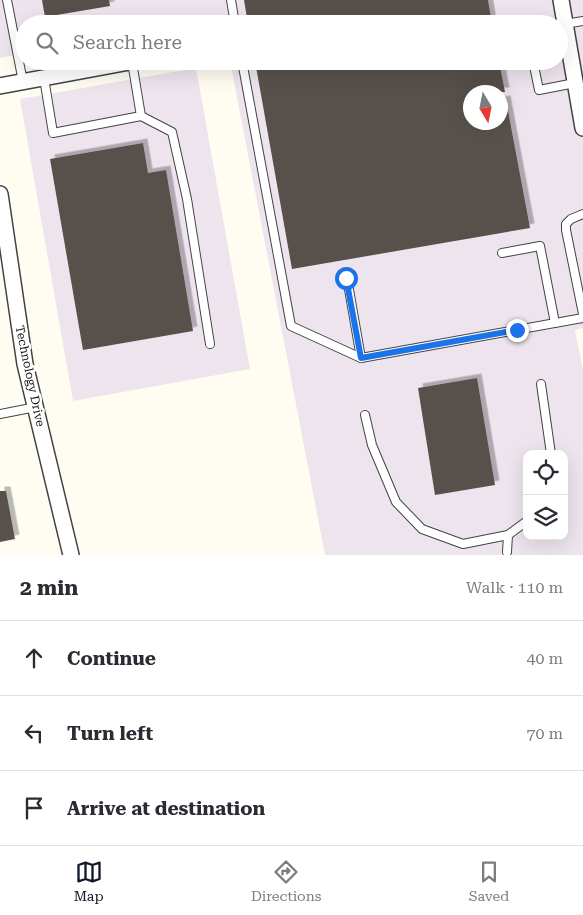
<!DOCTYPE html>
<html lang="en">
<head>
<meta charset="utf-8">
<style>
	body { margin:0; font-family:"Roboto Serif",serif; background:#f2f2f3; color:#2b2b33 }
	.controls { position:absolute; right:15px; bottom:15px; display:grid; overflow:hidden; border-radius:10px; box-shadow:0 5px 20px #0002 }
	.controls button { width:45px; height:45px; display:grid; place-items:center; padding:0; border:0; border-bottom:1px solid #e1e1e2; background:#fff; color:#2b2b33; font:25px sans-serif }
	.compass { position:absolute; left:463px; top:85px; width:45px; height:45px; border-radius:50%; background:#fff; box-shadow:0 5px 20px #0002; rotate:170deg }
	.stop { position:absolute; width:15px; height:15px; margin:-11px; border:4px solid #1a73e8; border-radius:50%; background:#fff }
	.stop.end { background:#1a73e8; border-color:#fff; box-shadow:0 1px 5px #0008 }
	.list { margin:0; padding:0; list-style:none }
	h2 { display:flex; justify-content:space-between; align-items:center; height:65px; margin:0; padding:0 20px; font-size:21px }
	h2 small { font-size:16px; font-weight:400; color:#7c7c81 }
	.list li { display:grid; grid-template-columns:32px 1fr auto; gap:15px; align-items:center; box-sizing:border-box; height:75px; padding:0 20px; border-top:1px solid #e1e1e2 }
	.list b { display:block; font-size:19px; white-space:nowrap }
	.list em { font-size:16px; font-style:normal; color:#7c7c81 }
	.icon { flex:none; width:28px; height:28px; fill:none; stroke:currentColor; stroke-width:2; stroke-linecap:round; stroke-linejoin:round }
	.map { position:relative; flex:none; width:583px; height:555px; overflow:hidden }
	.search { position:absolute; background:#fff; box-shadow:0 5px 20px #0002; left:15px; right:15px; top:15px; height:55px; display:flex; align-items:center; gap:12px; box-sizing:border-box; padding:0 18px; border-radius:28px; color:#7c7c81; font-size:19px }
	.sheet { height:290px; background:#fff }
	nav { display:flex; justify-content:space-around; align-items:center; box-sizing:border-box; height:70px; border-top:1px solid #e1e1e2; background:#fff; font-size:14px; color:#7c7c81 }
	nav a { display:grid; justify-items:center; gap:2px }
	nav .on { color:#111827 }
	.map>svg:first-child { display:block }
	.industrial { fill:#ede4ee; fill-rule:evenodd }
	.building { fill:#58514c; filter:url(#shadow) }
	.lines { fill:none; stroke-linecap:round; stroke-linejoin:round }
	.lane-casing { stroke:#434343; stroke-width:10 }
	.street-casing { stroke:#434343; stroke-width:18 }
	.lane { stroke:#fff; stroke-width:8 }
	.street { stroke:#fff; stroke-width:15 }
	.route { stroke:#1a73e8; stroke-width:6 }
	.labels { text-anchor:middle; stroke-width:5; stroke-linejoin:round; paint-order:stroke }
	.street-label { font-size:12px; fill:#101010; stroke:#fff }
</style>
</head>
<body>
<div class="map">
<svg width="583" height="555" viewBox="0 0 583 555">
	<defs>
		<filter id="shadow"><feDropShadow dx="4.5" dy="-4.5" stdDeviation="0" flood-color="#0004"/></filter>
	</defs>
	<rect width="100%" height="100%" fill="#fffdf2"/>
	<g class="industrial">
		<path d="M 0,0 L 583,0 L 583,328 L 575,330 L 583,370 L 583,555 L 325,555 L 230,61 L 559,61 L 559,24 L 223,24 L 221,16 L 180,24 L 24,24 L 24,53 L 0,58 ZM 470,92 L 500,92 L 500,122 L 470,122 ZM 527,454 L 564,454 L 564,536 L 527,536 Z"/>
		<path d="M 196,68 L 250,369 L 73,401 L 20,99 Z"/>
	</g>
	<g class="building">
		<path d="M 42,0 L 109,0 L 110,6 L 45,17 Z"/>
		<path d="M 244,0 L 488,0 L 492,24 L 248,24 Z"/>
		<path d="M 255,61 L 499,61 L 505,92 L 470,92 L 470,122 L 500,122 L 500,101 L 506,100 L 530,228 L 292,269 Z"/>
		<path d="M 143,143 L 148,173 L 166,170 L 193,331 L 83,350 L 50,159 Z"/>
		<path d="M 477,378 L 495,485 L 435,495 L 418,388 Z"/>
		<path d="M 0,491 L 6,491 L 15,539 L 0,542 Z"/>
	</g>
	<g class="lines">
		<g class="lane-casing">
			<g id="lane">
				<path d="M 7,0 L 23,82"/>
				<path d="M 231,0 L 235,24"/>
				<path d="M 565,24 L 583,21"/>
				<path d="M 242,61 L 291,326 L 361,358"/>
				<path d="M 533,61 L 539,90 L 575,83"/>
				<path d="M 44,78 L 53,133 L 141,116 L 132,62"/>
				<path d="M 141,116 L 172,132 L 187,199 L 210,344"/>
				<path d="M 583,214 L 571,219 L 566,224 L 566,230 L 583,314"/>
				<path d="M 502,253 L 540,246 L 555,323"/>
				<path d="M 347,278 L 361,358 L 583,318"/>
				<path d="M 541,384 L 551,454"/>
				<path d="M 0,414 L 36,407"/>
				<path d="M 365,415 L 372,445 L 396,502 L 422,529 L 463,544 L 508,535"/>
				<path d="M 507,552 L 508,535 L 527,521"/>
			</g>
		</g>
		<g class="street-casing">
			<g id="street">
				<path d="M 561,0 L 583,128"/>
				<path d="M 0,86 L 135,61"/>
				<path d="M 0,194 L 25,364 L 71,555"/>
			</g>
		</g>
		<use href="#lane" class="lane"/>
		<use href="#street" class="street"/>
	</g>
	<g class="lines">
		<path class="route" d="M 346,278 L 361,358 L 517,330"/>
	</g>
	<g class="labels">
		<g class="street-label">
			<text transform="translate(30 376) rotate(78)" y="4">Technology Drive</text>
		</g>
	</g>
</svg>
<div class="controls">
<button><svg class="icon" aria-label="locate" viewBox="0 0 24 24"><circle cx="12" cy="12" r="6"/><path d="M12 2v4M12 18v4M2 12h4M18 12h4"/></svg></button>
<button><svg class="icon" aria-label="layers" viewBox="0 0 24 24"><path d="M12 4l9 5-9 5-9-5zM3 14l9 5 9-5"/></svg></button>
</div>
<svg class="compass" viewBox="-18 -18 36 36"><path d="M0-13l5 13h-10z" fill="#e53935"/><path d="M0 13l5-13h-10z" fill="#7c7c81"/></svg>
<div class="stop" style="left:346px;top:278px"></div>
<div class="stop end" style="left:517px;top:330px"></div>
<div class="search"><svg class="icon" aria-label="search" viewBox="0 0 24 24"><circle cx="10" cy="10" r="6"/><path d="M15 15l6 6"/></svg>Search here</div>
</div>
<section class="sheet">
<h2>2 min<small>Walk · 110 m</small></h2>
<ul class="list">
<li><svg class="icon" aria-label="ahead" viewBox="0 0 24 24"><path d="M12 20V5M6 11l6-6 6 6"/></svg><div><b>Continue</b></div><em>40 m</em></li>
<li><svg class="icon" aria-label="left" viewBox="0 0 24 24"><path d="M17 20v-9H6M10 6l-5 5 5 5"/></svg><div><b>Turn left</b></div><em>70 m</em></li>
<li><svg class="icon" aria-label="arrive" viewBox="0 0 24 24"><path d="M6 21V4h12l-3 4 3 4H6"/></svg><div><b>Arrive at destination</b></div></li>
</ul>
</section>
<nav>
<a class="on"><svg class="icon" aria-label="map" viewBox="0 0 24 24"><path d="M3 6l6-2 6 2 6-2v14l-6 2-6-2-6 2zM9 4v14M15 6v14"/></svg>Map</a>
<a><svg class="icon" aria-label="directions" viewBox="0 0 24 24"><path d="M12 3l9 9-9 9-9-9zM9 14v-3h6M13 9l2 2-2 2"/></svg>Directions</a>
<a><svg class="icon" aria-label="saved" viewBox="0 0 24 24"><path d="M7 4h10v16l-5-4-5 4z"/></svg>Saved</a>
</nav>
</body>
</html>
